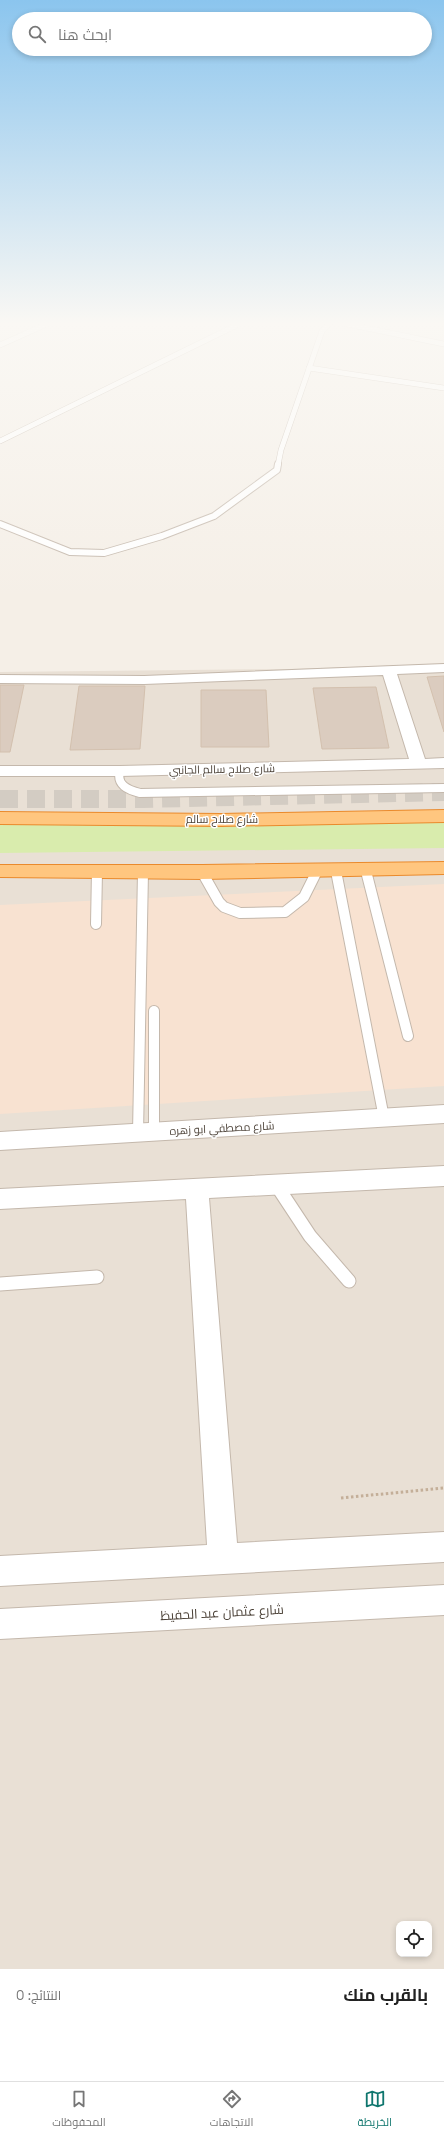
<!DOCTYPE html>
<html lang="ar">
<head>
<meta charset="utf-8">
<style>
	body { margin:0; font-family:"Space Grotesk",Cairo,sans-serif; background:#f6f6f6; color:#222; direction:rtl }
	.controls { position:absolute; right:12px; bottom:12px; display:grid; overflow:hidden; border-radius:8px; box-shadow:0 2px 6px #0003 }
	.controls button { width:36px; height:36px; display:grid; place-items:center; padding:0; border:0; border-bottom:1px solid #e0e0e0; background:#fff; color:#222; font:20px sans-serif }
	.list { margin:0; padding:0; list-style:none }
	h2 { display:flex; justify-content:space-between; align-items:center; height:52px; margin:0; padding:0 16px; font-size:17px }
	h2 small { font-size:13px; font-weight:400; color:#767676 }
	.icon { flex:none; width:22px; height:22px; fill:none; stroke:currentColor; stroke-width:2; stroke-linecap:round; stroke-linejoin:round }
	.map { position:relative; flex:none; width:444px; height:1969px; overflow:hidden; direction:ltr }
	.search { position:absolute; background:#fff; box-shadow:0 2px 6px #0003; left:12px; right:12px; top:12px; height:44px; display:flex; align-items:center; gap:10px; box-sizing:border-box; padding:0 14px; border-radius:22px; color:#767676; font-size:15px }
	.sheet { height:112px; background:#fff }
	nav { display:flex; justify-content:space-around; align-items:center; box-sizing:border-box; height:56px; border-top:1px solid #e0e0e0; background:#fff; font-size:11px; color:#767676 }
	nav a { display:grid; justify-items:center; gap:2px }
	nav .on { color:#0f766e }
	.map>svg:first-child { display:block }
	.residential { fill:#e9e0d5; fill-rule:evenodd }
	.commercial { fill:#f8e2d1 }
	.green { fill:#d9ecad }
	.building { fill:#dbccbf; stroke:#d3c0ae }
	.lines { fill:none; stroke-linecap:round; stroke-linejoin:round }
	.secondary-tunnel { stroke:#d3ccc3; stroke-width:18; stroke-dasharray:18 9; stroke-linecap:butt }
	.service-far4-casing { stroke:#c4b8ac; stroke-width:6 }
	.service-far3-casing { stroke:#c4b8ac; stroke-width:8 }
	.service-far2-casing { stroke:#c4b8ac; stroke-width:10 }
	.service-far1-casing { stroke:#c4b8ac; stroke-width:12 }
	.service-casing { stroke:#c4b8ac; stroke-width:15 }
	.minor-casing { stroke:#c4b8ac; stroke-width:2 }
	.trunk-casing { stroke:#ea8a2c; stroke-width:2 }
	.path { stroke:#c4af99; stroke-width:3; stroke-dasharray:2.5 2.5; stroke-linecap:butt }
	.service-far4 { stroke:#fff; stroke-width:5 }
	.service-far3 { stroke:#fff; stroke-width:6 }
	.service-far2 { stroke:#fff; stroke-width:8 }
	.service-far1 { stroke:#fff; stroke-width:10 }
	.service { stroke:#fff; stroke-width:13 }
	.minor { fill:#fff; fill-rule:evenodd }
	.trunk { fill:#ffc67f; fill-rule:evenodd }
	.labels { text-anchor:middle; stroke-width:3; stroke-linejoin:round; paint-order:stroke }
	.street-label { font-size:11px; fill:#493f35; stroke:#fff }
	.near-street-label { font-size:13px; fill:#493f35; stroke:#fff }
</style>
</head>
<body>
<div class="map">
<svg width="444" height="1969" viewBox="0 0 444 1969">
	<rect width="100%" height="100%" fill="#f5efe7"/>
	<path class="residential" d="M 444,664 L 444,1969 L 0,1969 L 0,672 L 289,669 ZM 399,1924 L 429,1924 L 429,1954 L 399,1954 Z"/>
	<path class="commercial" d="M 444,884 L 444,1086 L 0,1114 L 0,905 Z"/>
	<path class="green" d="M 444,820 L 444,848 L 0,853 L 0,825 L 350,823 Z"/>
	<g class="building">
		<path d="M 444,676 L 444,732 L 427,677 Z"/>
		<path d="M 0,685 L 24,685 L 10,752 L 0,752 Z"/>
		<path d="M 79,686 L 145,686 L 140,749 L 70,750 Z"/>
		<path d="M 376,687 L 389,748 L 322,749 L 313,688 Z"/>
		<path d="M 201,690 L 266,690 L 269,747 L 201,747 Z"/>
	</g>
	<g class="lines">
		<path class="secondary-tunnel" d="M 0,799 L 143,799 L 444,792"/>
		<g class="service-far4-casing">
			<g id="service-far4">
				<path d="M 342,323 L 444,344"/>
				<path d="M 0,345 L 49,323"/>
				<path d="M 309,368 L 444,388"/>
				<path d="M 0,441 L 241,323"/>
				<path d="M 278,465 L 281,450 L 322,331 L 330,323"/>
			</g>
		</g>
		<g class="service-far3-casing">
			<path id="service-far3" d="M 0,524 L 70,552 L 104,553 L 162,536 L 214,516 L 277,470 L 278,464"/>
		</g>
		<g class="service-far2-casing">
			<path id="service-far2" d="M 120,771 C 116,785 128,790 140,793 L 444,788"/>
		</g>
		<g class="service-far1-casing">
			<g id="service-far1">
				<path d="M 336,871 L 384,1118"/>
				<path d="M 366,871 L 408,1036"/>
				<path d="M 202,872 L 219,902 L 224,907 L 240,913 L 285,912 L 304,897 L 317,871"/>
				<path d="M 96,924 L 97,871"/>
				<path d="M 154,1011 L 154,1132"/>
				<path d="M 138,1133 L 143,872"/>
			</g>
		</g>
		<g class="service-casing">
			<g id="service">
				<path d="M 277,1186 L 310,1236 L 349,1281"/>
				<path d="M 0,1284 L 97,1277"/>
			</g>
		</g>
		<g class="minor-casing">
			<g id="minor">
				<path d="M 444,664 L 444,672 L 397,674 L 425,759 L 444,758 L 444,768 L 120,776 L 0,776 L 0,766 L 120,766 L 409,759 L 383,675 L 144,684 L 0,683 L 0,675 L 144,676 Z"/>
				<path d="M 444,1105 L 444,1123 L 0,1150 L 0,1132 Z"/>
				<path d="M 444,1166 L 444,1186 L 209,1198 L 237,1543 L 444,1532 L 444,1562 L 0,1586 L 0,1556 L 207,1545 L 186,1199 L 0,1209 L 0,1189 Z"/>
				<path d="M 444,1585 L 444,1615 L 0,1639 L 0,1609 Z"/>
			</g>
		</g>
		<g class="trunk-casing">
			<g id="trunk">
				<path d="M 444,810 L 444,822 L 221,826 L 0,824 L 0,812 L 221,814 Z"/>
				<path d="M 444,862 L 444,874 L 202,879 L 0,877 L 0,865 L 202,865 Z"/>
			</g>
		</g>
		<path class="path" d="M 341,1498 L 444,1488"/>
		<use href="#service-far4" class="service-far4"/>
		<use href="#service-far3" class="service-far3"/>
		<use href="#service-far2" class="service-far2"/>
		<use href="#service-far1" class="service-far1"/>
		<use href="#service" class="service"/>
		<use href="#minor" class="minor"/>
		<use href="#trunk" class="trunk"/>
	</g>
	<linearGradient id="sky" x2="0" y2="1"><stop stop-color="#8bc5ee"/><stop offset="0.54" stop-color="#faf8f4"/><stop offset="1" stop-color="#faf8f4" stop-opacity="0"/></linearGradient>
	<rect width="444" height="599" fill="url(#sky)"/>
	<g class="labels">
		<g class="street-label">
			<text transform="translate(222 769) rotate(-1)" y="4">شارع صلاح سالم الجانبي</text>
			<text x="222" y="823">شارع صلاح سالم</text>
			<text transform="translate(222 1128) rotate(-3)" y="4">شارع مصطفي ابو زهره</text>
		</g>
		<g class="near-street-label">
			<text transform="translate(222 1612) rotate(-3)" y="5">شارع عثمان عبد الحفيظ</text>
		</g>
	</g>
</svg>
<div class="controls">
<button><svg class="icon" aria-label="locate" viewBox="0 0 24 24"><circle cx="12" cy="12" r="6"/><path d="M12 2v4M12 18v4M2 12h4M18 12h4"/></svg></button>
</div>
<div class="search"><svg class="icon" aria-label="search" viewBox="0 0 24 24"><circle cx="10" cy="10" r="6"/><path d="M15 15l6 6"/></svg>ابحث هنا</div>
</div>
<section class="sheet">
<h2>بالقرب منك<small>النتائج: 0</small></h2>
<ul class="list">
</ul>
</section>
<nav>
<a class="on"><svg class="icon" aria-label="map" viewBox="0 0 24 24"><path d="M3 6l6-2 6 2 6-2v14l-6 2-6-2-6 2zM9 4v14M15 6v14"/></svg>الخريطة</a>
<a><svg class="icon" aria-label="directions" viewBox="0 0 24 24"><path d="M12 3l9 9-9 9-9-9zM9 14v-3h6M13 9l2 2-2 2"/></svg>الاتجاهات</a>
<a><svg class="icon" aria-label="saved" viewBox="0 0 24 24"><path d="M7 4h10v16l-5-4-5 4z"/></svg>المحفوظات</a>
</nav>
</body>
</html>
